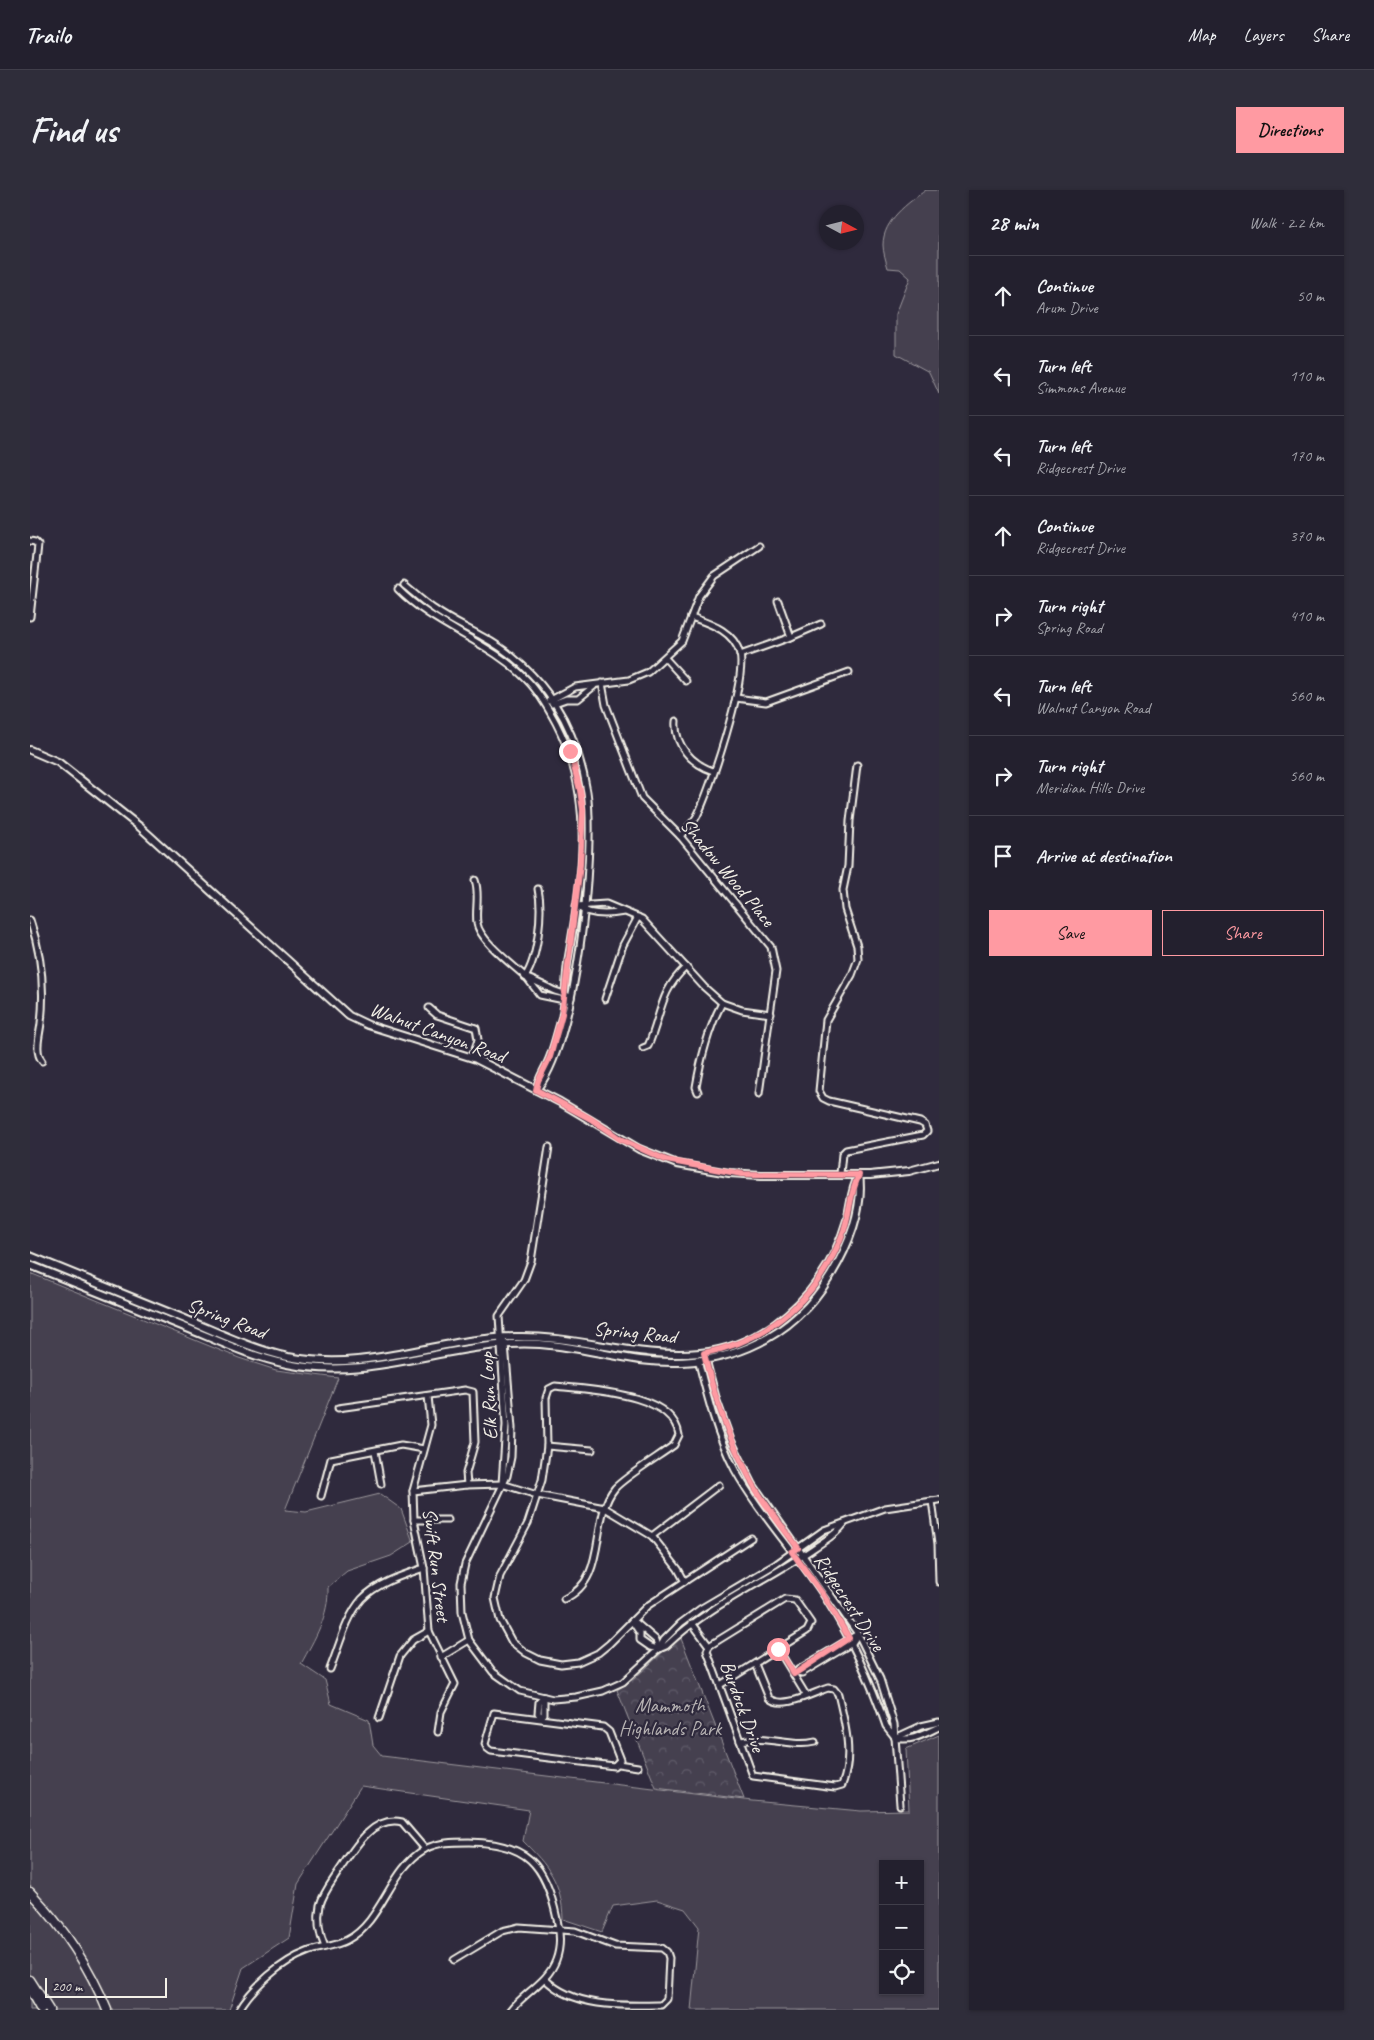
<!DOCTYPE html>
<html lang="en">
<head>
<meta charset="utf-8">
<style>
	body { margin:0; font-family:Caveat,sans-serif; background:#2f2d3a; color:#f1f3f6 }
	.controls { position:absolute; right:15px; bottom:15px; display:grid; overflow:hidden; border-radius:0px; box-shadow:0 1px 4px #0004 }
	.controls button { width:45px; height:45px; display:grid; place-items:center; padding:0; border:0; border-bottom:1px solid #403e4a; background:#23202e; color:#f1f3f6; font:25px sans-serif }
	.compass { position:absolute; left:789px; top:15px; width:45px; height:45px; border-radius:50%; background:#23202e; box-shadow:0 1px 4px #0004; rotate:97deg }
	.scale { position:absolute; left:15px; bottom:12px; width:122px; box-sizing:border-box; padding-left:5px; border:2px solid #f4f1e8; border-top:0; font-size:14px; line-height:18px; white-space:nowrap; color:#f4f1e8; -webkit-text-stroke:4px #2f2a3d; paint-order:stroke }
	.stop { position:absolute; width:15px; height:15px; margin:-11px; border:4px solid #ff9aa2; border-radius:50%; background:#fff }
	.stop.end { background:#ff9aa2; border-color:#fff; box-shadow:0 1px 5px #0008 }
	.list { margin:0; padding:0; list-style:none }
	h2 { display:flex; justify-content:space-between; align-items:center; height:65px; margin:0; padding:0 20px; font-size:21px }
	h2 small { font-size:16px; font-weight:400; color:#a3a3aa }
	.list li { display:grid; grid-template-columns:32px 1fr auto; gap:15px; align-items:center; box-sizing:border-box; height:80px; padding:0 20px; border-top:1px solid #403e4a }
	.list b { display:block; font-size:19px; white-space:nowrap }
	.list p { margin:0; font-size:16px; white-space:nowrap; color:#a3a3aa }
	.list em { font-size:16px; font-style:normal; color:#a3a3aa }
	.actions { display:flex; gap:10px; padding:15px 20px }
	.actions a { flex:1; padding:11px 0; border:1px solid #ff9aa2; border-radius:0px; text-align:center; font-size:18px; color:#ff9aa2 }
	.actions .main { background:#ff9aa2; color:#111 }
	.icon { flex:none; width:28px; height:28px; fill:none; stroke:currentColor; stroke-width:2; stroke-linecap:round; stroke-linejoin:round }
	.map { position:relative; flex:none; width:909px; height:1820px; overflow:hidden; border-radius:0px }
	header { display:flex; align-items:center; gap:30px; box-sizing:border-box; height:70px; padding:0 25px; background:#23202e; border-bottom:1px solid #403e4a }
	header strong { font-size:24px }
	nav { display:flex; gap:28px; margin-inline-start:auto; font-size:18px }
	.intro { display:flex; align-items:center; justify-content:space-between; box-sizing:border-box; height:120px; padding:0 30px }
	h1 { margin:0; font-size:35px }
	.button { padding:12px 22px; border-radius:0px; background:#ff9aa2; color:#111; font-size:18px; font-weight:700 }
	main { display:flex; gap:30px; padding:0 30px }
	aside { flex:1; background:#23202e; border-radius:0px; box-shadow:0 1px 4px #0004 }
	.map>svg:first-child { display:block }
	.grass { fill:#454050; stroke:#9c989c; fill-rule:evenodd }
	.park { fill:url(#park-crowns); stroke:#9c989c }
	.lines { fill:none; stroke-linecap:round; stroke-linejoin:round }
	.minor-casing { stroke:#f4f1e8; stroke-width:9 }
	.major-casing { stroke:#f4f1e8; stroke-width:10 }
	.highway-casing { stroke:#f4f1e8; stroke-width:11 }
	.minor { stroke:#2f2a3d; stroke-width:5 }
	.major { stroke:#2f2a3d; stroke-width:6 }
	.highway { stroke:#2f2a3d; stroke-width:8 }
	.route { stroke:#ff9aa2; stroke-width:6 }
	.labels { text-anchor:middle; stroke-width:4.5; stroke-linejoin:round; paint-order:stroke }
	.street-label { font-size:20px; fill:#f4f1e8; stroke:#2f2a3d }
	.park-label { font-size:20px; fill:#b7b3b3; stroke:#2f2a3d }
</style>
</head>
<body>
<header>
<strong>Trailo</strong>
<nav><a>Map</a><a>Layers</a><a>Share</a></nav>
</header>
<div class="intro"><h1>Find us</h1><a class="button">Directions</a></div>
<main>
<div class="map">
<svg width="909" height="1820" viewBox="0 0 909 1820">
	<defs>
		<pattern id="park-crowns" width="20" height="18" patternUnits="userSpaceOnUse" patternTransform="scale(1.25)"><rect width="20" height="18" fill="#454050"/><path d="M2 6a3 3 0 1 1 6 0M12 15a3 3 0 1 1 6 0" fill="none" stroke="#605c69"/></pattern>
	</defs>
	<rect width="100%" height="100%" fill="#2f2a3d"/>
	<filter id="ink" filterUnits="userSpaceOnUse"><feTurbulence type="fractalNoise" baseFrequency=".02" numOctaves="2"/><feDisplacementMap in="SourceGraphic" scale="10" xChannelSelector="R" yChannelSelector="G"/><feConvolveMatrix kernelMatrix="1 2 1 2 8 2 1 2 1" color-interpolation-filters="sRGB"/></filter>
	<g filter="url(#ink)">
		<g class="grass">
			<path d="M 896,0 L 909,0 L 909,204 L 899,182 L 866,164 L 866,124 L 880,88 L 870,79 L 858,78 C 856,71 853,62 853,55 C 853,30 878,13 896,0 Z"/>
			<path d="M 0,1083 L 209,1168 L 246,1180 L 308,1188 L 255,1320 L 276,1322 L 350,1304 L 371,1319 L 383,1352 L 361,1366 L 317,1381 L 298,1397 C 299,1426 285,1448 271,1474 L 295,1490 L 301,1514 L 339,1530 L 343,1555 L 352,1566 L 722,1611 L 831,1621 L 879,1620 L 876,1559 L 909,1545 L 909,1820 L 661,1820 L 669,1737 L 655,1719 L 627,1710 L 583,1716 L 572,1742 L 533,1729 C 532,1692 518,1676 493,1651 L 499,1620 L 331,1596 L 268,1694 L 259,1748 L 213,1778 L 199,1820 L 0,1820 ZM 853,1674 L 890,1674 L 890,1801 L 853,1801 Z"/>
		</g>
		<path class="park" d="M 650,1446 L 714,1609 L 626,1598 L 587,1500 L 605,1488 Z"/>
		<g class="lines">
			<g class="minor-casing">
				<g id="minor">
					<path d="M 0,351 L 5,352 L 8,355 L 0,427"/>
					<path d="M 368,399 C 405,437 460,451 497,490 C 509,502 518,518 526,533 C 566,610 552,688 538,769 C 535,788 536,807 532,826 C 528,839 525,853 520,866 C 516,878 508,887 506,900 C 546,859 566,660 557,602 C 552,571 542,540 525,514 C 508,487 481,462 453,447 C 437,438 419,430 404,419 C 393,412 384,403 374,395"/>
					<path d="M 748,411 L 761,447"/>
					<path d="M 710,465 L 761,447 L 791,434"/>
					<path d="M 635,468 L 656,491"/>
					<path d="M 572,493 L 576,515 L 612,608 L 650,646 L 741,757 L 746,781 L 729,904"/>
					<path d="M 706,508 L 736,512 L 819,482"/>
					<path d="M 519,511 L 545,497 L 599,490 L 618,482 L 652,451 L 669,406 L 684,386 L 729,356"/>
					<path d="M 522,514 L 536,509 L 548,509 L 564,496"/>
					<path d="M 646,531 C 644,555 662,574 683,581"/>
					<path d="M 650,646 C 656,640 663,633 667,626 C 680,601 717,489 710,464 C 704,441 681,434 661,427"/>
					<path d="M 445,690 C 450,704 445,719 447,733 C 449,750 484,776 497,788"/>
					<path d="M 594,722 C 578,725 560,726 546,716 L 576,714 L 612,729 L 674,797 L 692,813 L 712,820 L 741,824"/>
					<path d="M 0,730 C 12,765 15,797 11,833 C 10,844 4,861 12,871"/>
					<path d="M 495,787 C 508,768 513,721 508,699"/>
					<path d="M 497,788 C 505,791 511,794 519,798 C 526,803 534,802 541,808 L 534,810 L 510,805 Z"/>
					<path d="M 575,809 L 593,755 L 608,727"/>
					<path d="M 399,818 L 407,825 L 446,838 L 448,850 L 442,867"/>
					<path d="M 613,858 L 618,856 C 632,824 629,802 656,777"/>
					<path d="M 668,902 L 666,897 C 671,868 678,839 692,813"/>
					<path d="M 810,984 L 812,964 L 816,960 L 893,945 L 897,941 L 895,935 L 890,932 L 799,911 L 793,908 L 789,901 L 796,830 L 822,785 L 828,769 L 827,756 L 815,719 L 813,700 L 818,676 L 820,631 L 827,575"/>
					<path d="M 471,1147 L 475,1154 L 482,1238 L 481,1267 L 477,1286 L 435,1374 L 431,1393 L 432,1422 L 439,1450 L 463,1482 L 490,1501 L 523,1509 L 546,1507 L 573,1501 L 593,1492 L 629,1459 L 634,1450 L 651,1433 L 670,1419 L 746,1374 L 794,1340 L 855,1318 L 909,1310"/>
					<path d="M 675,1166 L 687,1211 L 701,1250 L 723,1294 L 828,1444 L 850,1489 L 864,1534 L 870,1615"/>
					<path d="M 668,1169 C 677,1206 687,1246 705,1280 C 730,1325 767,1364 795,1407 C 822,1450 840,1489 856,1536 L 864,1546"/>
					<path d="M 398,1206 L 401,1235 L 383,1301 L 384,1330 L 394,1378 L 399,1441 L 425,1494 L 411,1522 L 408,1542"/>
					<path d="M 308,1218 L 435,1200 L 443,1202 L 445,1252 L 436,1283 L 437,1295"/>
					<path d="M 517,1256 L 562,1260"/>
					<path d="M 345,1261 L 351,1294"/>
					<path d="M 472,1294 L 476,1235 L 469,1126 L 494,1090 L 501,1071 L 519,957"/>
					<path d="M 383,1301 L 437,1295 L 472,1294 L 507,1305 L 575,1318 L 622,1346 L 648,1379 L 654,1390"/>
					<path d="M 291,1306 L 301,1269 L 371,1255 L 394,1259"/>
					<path d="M 902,1311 L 908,1354 L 909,1392"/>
					<path d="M 384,1330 L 418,1330"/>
					<path d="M 622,1346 L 689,1295"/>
					<path d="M 534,1409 C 579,1389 559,1329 585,1298 C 595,1287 629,1266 644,1255 L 649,1245 C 643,1202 558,1200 525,1196 L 519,1199 L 516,1208 L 517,1256 L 512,1290 L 498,1333 L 470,1386 L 465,1408 L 470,1430 L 482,1452 L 496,1463 L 510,1470 L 531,1474 L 548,1472 L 568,1463 L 579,1454 L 617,1416 L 721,1348"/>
					<path d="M 602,1431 L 610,1443 L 610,1450 L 620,1457 L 629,1459"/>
					<path d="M 605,1432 L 626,1450 L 629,1459"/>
					<path d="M 662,1433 L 679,1456"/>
					<path d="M 679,1456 L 677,1461 L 723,1586 L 805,1597 L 812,1595 C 824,1566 815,1533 808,1504 L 804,1499 L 798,1498 C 782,1503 753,1520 739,1508 L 725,1474"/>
					<path d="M 679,1456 L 755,1409 L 765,1410 L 781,1433 L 777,1441 L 690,1495"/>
					<path d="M 629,1459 L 636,1456 C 680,1414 735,1392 784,1358 C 794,1351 807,1344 814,1334"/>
					<path d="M 748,1459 L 776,1505"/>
					<path d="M 411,1467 L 439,1450"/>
					<path d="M 300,1479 C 309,1457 316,1427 332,1409 C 347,1393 373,1385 394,1378"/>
					<path d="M 764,1485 L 769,1479 L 828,1444 L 822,1453 L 772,1483 L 767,1482"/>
					<path d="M 514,1507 L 514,1524 L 511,1527 L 508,1523 L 509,1512 Z"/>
					<path d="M 464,1523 L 573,1537 L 579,1542 L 590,1570 L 584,1576 L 461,1561 L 457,1558 L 455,1554 Z"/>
					<path d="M 349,1528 L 370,1466 L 383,1450 L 399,1441"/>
					<path d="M 865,1548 C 882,1552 894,1544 909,1537"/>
					<path d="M 865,1548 L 891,1536 L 909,1532"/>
					<path d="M 710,1551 C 737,1545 762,1558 785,1552"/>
					<path d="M 588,1574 L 608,1577"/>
					<path d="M 295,1757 C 289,1744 287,1730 290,1715 C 293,1703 302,1692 309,1681 C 323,1660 342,1625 372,1632 L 395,1659"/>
					<path d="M 424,1770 L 472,1741 L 489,1737 L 545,1741 L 585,1756 L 632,1758 L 637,1762 L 639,1768 L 637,1809 L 631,1815 C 592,1816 544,1818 515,1789"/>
					<path d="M 209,1820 C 222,1797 252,1771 277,1762 C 290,1757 304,1757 317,1750 C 353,1731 359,1680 395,1659 C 408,1652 424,1652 439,1652 C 497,1653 515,1673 527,1729 C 530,1742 531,1757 526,1770 C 518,1792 495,1802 481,1820"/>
				</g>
			</g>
			<g class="major-casing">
				<g id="major">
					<path d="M 0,560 L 28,572 L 110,637 L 319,826 L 338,835 L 446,869 L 530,912 L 609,959 L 647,974 L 699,983 L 731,985 L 840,985 L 879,981 L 909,973"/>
					<path d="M 0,1066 C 52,1087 103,1108 155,1129 C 189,1143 222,1159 258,1167 C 340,1183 406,1148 485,1147 C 547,1145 607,1169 670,1163 C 697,1161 722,1150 745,1134 C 780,1109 805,1072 817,1030 C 821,1014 821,999 829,985"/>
					<path d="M 0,1075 C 52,1096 105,1117 157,1138 C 189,1151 222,1167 257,1174 C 338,1190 403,1158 481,1154 C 525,1151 568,1164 610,1170 C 689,1180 759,1154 801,1085 C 818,1057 834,1018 829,985"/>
				</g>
			</g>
			<g class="highway-casing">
				<g id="highway">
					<path d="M 0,1702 C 33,1737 59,1775 77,1820"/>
					<path d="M 0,1790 L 19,1820"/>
					<path d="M 0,1800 L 11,1820"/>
				</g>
			</g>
			<use href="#minor" class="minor"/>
			<use href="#major" class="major"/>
			<use href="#highway" class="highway"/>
		</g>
	</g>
	<g class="lines" filter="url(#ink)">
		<path class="route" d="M 540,561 L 550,600 L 553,620 L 550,675 L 532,824 L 520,867 L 508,891 L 506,900 L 561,929 L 590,949 L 636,970 L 712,984 L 829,985 C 820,1002 820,1021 814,1040 C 791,1104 742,1150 674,1163 C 684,1208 700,1251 722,1292 C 734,1315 753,1337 768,1358 L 762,1362 L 794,1406 L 819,1448 L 764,1484 L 748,1459"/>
	</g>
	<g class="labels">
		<g class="street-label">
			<text transform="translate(698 682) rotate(50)" y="7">Shadow Wood Place</text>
			<text transform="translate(408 842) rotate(20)" y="7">Walnut Canyon Road</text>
			<text transform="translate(197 1128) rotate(21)" y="7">Spring Road</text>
			<text transform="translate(605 1142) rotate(6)" y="7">Spring Road</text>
			<text transform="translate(458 1206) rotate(-93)" y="7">Elk Run Loop</text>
			<text transform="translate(407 1375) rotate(83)" y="7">Swift Run Street</text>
			<text transform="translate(820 1412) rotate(57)" y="7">Ridgecrest Drive</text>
			<text transform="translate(713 1516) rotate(70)" y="7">Burdock Drive</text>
		</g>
		<g class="park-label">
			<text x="640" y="1522">Mammoth<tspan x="640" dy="23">Highlands Park</tspan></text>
		</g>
	</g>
</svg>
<div class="controls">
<button>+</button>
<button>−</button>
<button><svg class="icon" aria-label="locate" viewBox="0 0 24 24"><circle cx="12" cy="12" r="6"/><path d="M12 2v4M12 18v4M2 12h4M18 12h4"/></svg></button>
</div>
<svg class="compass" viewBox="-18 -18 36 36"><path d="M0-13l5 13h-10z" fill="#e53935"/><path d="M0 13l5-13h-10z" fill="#a3a3aa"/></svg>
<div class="scale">200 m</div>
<div class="stop" style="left:748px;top:1459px"></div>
<div class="stop end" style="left:540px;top:561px"></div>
</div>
<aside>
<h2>28 min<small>Walk · 2.2 km</small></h2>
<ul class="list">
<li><svg class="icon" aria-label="ahead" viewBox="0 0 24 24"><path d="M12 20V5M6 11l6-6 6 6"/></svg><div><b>Continue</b><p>Arum Drive</p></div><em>50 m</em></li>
<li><svg class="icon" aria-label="left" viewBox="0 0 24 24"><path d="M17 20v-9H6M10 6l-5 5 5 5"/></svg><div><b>Turn left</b><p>Simmons Avenue</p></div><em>110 m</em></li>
<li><svg class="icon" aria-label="left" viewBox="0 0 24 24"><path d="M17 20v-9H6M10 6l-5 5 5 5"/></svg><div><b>Turn left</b><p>Ridgecrest Drive</p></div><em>170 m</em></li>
<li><svg class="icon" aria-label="ahead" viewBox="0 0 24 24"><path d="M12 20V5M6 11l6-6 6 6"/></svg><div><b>Continue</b><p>Ridgecrest Drive</p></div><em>370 m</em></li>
<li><svg class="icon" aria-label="right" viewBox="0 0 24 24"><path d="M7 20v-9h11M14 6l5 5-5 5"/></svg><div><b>Turn right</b><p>Spring Road</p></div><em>410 m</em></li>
<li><svg class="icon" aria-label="left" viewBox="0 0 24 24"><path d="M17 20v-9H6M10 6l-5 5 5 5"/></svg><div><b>Turn left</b><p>Walnut Canyon Road</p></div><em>560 m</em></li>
<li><svg class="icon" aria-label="right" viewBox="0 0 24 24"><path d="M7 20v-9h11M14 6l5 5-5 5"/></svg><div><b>Turn right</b><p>Meridian Hills Drive</p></div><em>560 m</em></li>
<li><svg class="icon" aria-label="arrive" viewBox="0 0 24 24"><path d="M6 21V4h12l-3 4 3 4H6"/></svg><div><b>Arrive at destination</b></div></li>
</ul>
<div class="actions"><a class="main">Save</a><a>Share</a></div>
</aside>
</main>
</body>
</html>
